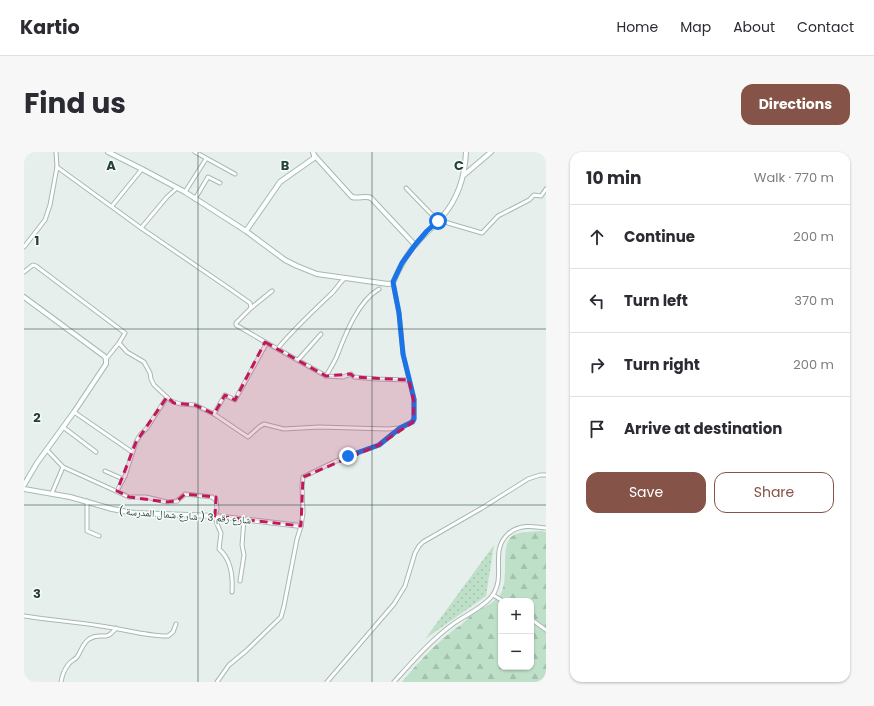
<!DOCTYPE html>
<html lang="en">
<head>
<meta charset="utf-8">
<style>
	body { margin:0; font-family:Poppins,"Noto Naskh Arabic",sans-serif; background:#f7f7f7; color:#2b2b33 }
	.controls { position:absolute; right:12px; bottom:12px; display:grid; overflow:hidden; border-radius:8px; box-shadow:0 1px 3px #0004 }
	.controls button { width:36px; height:36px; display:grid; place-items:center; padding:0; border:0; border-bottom:1px solid #e1e1e2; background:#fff; color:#2b2b33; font:20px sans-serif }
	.stop { position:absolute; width:12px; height:12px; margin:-9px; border:3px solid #1a73e8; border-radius:50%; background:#fff }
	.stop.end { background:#1a73e8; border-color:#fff; box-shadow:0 1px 4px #0008 }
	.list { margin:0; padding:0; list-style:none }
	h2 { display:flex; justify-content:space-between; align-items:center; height:52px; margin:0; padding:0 16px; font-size:17px }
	h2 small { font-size:13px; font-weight:400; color:#7c7c81 }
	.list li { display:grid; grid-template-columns:26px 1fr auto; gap:12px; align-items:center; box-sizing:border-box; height:64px; padding:0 16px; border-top:1px solid #e1e1e2 }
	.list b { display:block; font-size:15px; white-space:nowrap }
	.list em { font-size:13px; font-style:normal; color:#7c7c81 }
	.actions { display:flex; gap:8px; padding:12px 16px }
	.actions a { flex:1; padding:9px 0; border:1px solid #855347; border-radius:12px; text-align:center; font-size:14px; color:#855347 }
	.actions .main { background:#855347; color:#fff }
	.icon { flex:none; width:22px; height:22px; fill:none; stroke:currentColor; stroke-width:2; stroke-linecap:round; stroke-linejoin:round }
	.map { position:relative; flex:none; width:522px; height:530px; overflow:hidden; border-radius:12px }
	header { display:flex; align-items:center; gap:24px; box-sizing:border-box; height:56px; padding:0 20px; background:#fff; border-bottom:1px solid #e1e1e2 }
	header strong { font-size:19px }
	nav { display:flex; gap:22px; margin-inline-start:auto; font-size:14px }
	.intro { display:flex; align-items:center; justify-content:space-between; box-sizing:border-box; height:96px; padding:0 24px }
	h1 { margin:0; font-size:28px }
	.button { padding:10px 18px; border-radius:12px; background:#855347; color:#fff; font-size:14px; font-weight:700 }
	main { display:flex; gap:24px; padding:0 24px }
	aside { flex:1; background:#fff; border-radius:12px; box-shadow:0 1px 3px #0004 }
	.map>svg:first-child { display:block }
	.grass { fill:url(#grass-dots) }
	.forest { fill:url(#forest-firs); fill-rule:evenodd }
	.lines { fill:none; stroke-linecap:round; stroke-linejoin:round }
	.street-casing { stroke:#a8b8b2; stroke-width:5 }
	.secondary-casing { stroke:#a4bbb3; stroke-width:6 }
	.street { stroke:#fff; stroke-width:3 }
	.secondary { stroke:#fff; stroke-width:4 }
	.route { stroke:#1a73e8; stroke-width:5 }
	.marked { fill:#c2185b; fill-opacity:0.2; stroke:#c2185b; stroke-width:3; stroke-dasharray:8 5; stroke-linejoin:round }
	.grid { fill:none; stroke:#24423a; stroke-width:1; stroke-opacity:0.55 }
	.labels { text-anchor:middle; stroke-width:3; stroke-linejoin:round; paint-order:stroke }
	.street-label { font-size:10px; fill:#24423a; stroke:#f7fbf9 }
	.grid-label { font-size:13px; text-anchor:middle; font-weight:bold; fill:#24423a; stroke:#f7fbf9; stroke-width:3; stroke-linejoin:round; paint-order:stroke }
</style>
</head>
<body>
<header>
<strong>Kartio</strong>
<nav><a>Home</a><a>Map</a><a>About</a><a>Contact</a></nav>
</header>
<div class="intro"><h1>Find us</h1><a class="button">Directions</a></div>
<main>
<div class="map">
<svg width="522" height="530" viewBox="0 0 522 530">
	<defs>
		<pattern id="grass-dots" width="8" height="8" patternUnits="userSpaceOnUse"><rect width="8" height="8" fill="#bfe0c8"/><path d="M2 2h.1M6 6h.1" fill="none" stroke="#a4c1ad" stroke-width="1.8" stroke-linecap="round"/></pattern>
		<pattern id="forest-firs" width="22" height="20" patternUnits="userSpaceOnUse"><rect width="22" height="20" fill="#bfe0c8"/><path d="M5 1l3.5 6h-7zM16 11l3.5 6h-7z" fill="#a4c1ad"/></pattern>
	</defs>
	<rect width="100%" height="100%" fill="#e6efeb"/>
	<path class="grass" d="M 470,393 L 462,444 L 401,487 Z"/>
	<path class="forest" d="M 517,379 L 522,380 L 522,530 L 378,530 C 393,512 409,494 427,480 C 430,477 434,475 437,473 C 441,469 444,466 449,462 C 457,456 469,452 476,443 C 487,427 474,391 490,383 C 497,379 509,380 517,379 ZM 477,449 L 507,449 L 507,515 L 477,515 Z"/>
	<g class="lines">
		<g class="street-casing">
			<g id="street">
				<path d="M 171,0 L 211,22"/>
				<path d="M 33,15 L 117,76 L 209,139 L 226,151 L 227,156"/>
				<path d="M 382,36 L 414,69"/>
				<path d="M 161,40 L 182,7"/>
				<path d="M 171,47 L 184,25 L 196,31"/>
				<path d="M 88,54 L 118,17"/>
				<path d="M 416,67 L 424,71 L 458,81 L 474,64 L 505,48 L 510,43 L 517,44 L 522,37"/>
				<path d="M 117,76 L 143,45 L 153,36"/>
				<path d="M 0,95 L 21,68 L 26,53 L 33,15 L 32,0"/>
				<path d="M 0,120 L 9,113 L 12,114 L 101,181 L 95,191 L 103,200 L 120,210 L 126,221 L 127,227 L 130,233 L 147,249 L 156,252 L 171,253 L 190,262 L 224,285 L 235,275 L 240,272 L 260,277 L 295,275 L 363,277 L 376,276"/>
				<path d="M 241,190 L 302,224 L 319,225 L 327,222 L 330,225 L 352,227 L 385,228"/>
				<path d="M 254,196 C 270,177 288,160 306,143 C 312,138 315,131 321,126"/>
				<path d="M 82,207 L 95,191"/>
				<path d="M 274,208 L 297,182"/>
				<path d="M 302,224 C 306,217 310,211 313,204 C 321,183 334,149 355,137"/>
				<path d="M 50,260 L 108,300"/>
				<path d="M 190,262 L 201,243 L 211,248 L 241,194 L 241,190 L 212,173 L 212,171 L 227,156 L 248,139"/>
				<path d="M 39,275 L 72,300"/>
				<path d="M 23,298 L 39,315 L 105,345 L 122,345 L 143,350 L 153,349 L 161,342 L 188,345 L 192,348 L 193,357 L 191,364 L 193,372 L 197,381 L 195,397 C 208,408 209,425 208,440"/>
				<path d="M 81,319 L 99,327"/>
				<path d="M 93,339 L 101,324 L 112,290 L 116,283 L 123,276 L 143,245"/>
				<path d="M 28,341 L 39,315"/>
				<path d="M 63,349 L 63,379 L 75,384"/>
				<path d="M 216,429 L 220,403 L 218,393 L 220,367"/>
				<path d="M 469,443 L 479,449"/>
				<path d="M 0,464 C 26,468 52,470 77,474 C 100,477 121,484 144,484 L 149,480 L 152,472"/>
				<path d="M 507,467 L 522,478"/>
				<path d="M 37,530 C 38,524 40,518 44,513 C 46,509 51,508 53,505 C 57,499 59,491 65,487 C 78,479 81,491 92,476"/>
				<path d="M 193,530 L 205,513 L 222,499 L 257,465 L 260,454 L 273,387 L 277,374 L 279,361 L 278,334 L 279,325 L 310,310 L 355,293 L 376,276 L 389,270 L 390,267 L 390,247 L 379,202 L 375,161 L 369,131"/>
				<path d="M 303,530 L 370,452 L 381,434 L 391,401 L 395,394 L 399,390 L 458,356 L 504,327 L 516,323 L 522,323"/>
				<path d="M 370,530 C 388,510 407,488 429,472 C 440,464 460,455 468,444 C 483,424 465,399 484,382 C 495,372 509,374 522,376"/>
			</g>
		</g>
		<g class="secondary-casing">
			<g id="secondary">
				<path d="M 84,0 L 118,17 L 161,40 L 222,79 L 261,108 L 273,114 L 293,122 L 364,132 L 369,131 C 375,116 382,103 393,91 C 401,82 410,74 418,65 C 434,47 441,24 442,0"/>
				<path d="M 290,3 L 328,45 C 335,47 341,43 347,46 L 391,93"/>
				<path d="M 440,23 L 467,0"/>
				<path d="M 222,79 L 256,30 L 290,6 L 290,3 L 289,0"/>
				<path d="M 0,145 L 80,204 L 82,207 L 82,212 L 50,260 L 13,311 L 0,333"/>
				<path d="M 0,337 L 46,345 L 88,357 L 110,361 L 191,364 L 277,374"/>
			</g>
		</g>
		<use href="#street" class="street"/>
		<use href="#secondary" class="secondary"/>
	</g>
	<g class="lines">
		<path class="route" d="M 324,304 L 355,293 L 376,276 L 388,270 L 390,267 L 390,247 L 379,202 L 375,161 L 369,130 L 378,111 L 391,93 L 403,79 L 414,69"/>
	</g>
	<path class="marked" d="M 241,190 L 302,224 L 327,222 L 330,225 L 385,228 L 390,250 L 389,270 L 355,293 L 279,325 L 277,374 L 191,364 L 192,345 L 161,342 L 153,349 L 143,350 L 105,345 L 93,339 L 112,290 L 143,245 L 150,251 L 171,253 L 190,262 L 201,243 L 211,248 Z"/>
	<path class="grid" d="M 174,0 L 174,530M 348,0 L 348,530M 0,177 L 522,177M 0,353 L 522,353"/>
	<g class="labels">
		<g class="street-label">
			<text transform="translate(161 363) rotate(4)" y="4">شارع رقم 3 ( شارع شمال المدرسة )</text>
		</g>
	</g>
	<g class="grid-label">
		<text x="87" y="18">A</text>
		<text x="261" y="18">B</text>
		<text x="435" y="18">C</text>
		<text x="13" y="93">1</text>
		<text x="13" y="270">2</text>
		<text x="13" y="446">3</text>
	</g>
</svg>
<div class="controls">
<button>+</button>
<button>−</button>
</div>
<div class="stop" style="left:414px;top:69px"></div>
<div class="stop end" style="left:324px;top:304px"></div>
</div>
<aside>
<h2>10 min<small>Walk · 770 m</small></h2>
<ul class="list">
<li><svg class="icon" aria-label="ahead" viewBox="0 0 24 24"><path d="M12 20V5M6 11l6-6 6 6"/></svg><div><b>Continue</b></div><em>200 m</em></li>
<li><svg class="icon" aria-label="left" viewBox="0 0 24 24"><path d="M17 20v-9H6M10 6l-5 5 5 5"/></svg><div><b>Turn left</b></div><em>370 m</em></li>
<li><svg class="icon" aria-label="right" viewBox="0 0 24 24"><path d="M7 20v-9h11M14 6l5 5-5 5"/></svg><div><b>Turn right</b></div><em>200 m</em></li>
<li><svg class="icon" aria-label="arrive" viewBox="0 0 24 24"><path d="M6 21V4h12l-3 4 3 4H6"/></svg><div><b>Arrive at destination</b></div></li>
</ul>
<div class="actions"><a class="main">Save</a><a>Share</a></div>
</aside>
</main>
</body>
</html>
